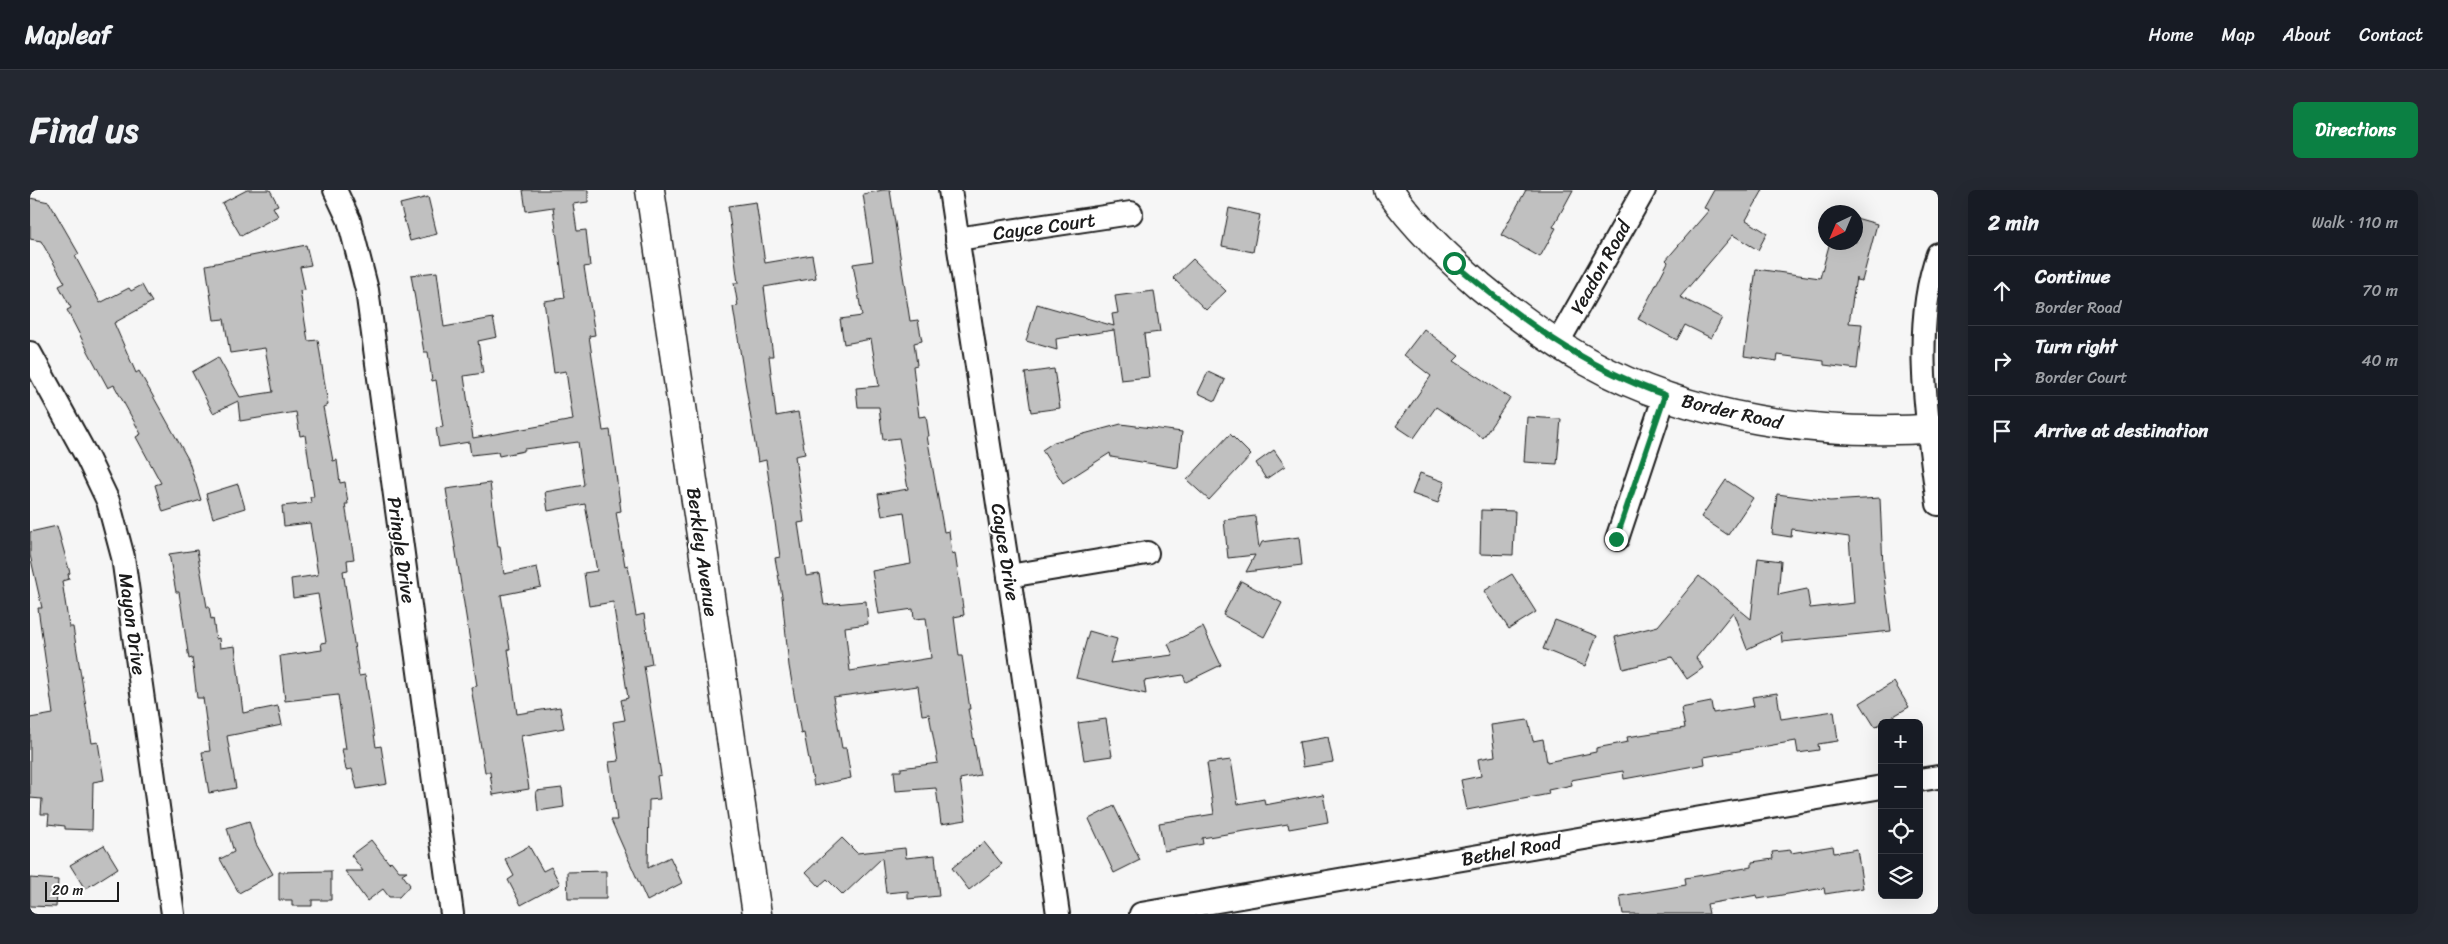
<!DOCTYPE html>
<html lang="en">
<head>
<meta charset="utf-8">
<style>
	body { margin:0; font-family:Sriracha,sans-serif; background:#242831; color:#f1f3f6 }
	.controls { position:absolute; right:15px; bottom:15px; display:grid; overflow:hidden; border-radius:8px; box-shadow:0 5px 20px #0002 }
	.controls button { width:45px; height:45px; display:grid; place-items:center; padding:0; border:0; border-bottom:1px solid #363941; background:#171b24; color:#f1f3f6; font:25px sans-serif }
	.compass { position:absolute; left:1788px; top:15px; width:45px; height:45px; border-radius:50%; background:#171b24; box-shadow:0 5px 20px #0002; rotate:224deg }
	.scale { position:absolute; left:15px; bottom:12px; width:74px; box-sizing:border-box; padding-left:5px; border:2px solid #1c1c1c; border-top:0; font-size:14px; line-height:18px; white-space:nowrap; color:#1c1c1c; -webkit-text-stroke:4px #fff; paint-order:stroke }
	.stop { position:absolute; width:15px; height:15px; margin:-11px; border:4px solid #0b8043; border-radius:50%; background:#fff }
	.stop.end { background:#0b8043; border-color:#fff; box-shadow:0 1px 5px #0008 }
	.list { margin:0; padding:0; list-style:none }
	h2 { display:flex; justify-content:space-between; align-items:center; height:65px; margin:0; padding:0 20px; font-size:21px }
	h2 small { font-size:16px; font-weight:400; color:#9ea1a6 }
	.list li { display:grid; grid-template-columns:32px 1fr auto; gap:15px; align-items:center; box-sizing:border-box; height:70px; padding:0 20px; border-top:1px solid #363941 }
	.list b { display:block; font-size:19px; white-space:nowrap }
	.list p { margin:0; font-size:16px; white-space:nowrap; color:#9ea1a6 }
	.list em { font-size:16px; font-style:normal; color:#9ea1a6 }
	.icon { flex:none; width:28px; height:28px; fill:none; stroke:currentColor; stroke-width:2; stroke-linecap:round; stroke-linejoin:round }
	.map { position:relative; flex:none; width:1908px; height:724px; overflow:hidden; border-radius:8px }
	header { display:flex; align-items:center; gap:30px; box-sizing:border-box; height:70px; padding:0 25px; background:#171b24; border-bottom:1px solid #363941 }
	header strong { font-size:24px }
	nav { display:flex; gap:28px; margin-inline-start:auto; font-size:18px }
	.intro { display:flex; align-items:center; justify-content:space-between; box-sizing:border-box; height:120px; padding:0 30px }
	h1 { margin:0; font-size:35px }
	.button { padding:12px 22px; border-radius:8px; background:#0b8043; color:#fff; font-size:18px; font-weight:700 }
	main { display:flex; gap:30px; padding:0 30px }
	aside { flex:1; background:#171b24; border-radius:8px; box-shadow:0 5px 20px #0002 }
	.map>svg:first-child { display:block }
	.building { fill:#c0c0c0; stroke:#1c1c1c }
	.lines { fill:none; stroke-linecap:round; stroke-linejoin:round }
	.minor-casing { stroke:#1c1c1c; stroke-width:26 }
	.tertiary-casing { stroke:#1c1c1c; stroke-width:31 }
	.minor { stroke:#fff; stroke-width:22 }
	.tertiary { stroke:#fff; stroke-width:28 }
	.route { stroke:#0b8043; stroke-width:6 }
	.labels { text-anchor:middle; stroke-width:4; stroke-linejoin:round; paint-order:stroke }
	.street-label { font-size:19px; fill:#1c1c1c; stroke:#fff }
</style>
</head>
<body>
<header>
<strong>Mapleaf</strong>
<nav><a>Home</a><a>Map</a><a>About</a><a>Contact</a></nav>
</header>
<div class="intro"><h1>Find us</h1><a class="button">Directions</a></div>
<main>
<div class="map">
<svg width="1908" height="724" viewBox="0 0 1908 724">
	<rect width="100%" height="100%" fill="#f6f6f6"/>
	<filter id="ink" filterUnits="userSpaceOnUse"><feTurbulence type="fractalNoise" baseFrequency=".02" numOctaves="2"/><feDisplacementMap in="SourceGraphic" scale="10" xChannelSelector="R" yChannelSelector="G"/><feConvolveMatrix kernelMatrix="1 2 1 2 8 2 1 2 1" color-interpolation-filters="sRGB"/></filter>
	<g filter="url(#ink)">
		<g class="building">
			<path d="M 217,0 L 240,0 L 248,15 L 243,17 L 248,26 L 211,46 L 192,13 Z"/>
			<path d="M 493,0 L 558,0 L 558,12 L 543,14 L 547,41 L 556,40 L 560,76 L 554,77 L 565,145 L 559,146 L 573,241 L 580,240 L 591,321 L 586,322 L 595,376 L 598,375 L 606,426 L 614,424 L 616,437 L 622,474 L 614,476 L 631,585 L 627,586 L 630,609 L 619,610 L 618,678 L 640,667 L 652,693 L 617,711 L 581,630 L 587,630 L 579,572 L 589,571 L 583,532 L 595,530 L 591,510 L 598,508 L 583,412 L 559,416 L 554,383 L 567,381 L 555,314 L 518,321 L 515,302 L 554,295 L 548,252 L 494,259 L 494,261 L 469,266 L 468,262 L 441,265 L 439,252 L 409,257 L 406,238 L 413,237 L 406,190 L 402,191 L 398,162 L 394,162 L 381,85 L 407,82 L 414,137 L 463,128 L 467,147 L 448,151 L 453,183 L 434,186 L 443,248 L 543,230 L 536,181 L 524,183 L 514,111 L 535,108 L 523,17 L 496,21 Z"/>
			<path d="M 853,0 L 860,0 L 880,131 L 888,130 L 892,151 L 884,153 L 887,175 L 883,176 L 889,227 L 896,226 L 899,246 L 897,246 L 914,342 L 919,341 L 922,364 L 925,363 L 934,425 L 924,427 L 929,466 L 932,466 L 940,519 L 938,519 L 950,585 L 930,589 L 936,630 L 911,634 L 906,598 L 866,601 L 864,581 L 871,581 L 871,578 L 908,573 L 899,524 L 892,525 L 888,496 L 803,507 L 812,558 L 816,558 L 821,588 L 784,596 L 774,543 L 771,544 L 759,476 L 752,406 L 745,368 L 750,367 L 736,270 L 728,272 L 703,117 L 708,116 L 704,93 L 708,93 L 698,16 L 726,12 L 735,73 L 782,65 L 786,88 L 734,97 L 743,166 L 739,166 L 746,226 L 768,222 L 775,264 L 765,266 L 774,332 L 768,333 L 776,386 L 789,384 L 794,415 L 836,411 L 838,434 L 815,437 L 820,481 L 901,468 L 896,428 L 884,429 L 883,419 L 849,424 L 842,381 L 881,374 L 874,322 L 852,326 L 848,304 L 878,299 L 869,248 L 853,250 L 849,217 L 828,217 L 826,198 L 849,196 L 841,149 L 814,154 L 810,129 L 832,126 L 823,74 L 843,71 L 833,4 Z"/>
			<path d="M 1496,0 L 1543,0 L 1523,37 L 1526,38 L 1510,67 L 1471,45 Z"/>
			<path d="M 1684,0 L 1733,0 L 1716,30 L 1737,43 L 1728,60 L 1703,45 L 1650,107 L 1692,128 L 1681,148 L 1655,135 L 1647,150 L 1608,129 L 1638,72 L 1636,70 L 1679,20 L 1674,18 Z"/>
			<path d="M 398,7 L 407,44 L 380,51 L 370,14 Z"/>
			<path d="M 0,8 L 19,12 L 49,64 L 45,66 L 70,113 L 99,98 L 101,101 L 112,95 L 117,104 L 122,112 L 84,133 L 106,183 L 109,181 L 158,269 L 171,310 L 133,322 L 125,295 L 131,293 L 106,247 L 111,244 L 84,195 L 78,198 L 59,163 L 37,120 L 41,118 L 29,96 L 35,93 L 11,51 L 0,49 Z"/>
			<path d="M 1199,18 L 1230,25 L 1223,62 L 1192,56 Z"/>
			<path d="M 1826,28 L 1847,34 L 1832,91 L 1826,90 L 1826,87 L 1819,133 L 1832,134 L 1827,179 L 1794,175 L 1794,171 L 1748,165 L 1747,171 L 1714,166 L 1726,79 L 1790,88 L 1800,52 L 1826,52 Z"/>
			<path d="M 276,55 L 281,75 L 270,77 L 275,100 L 270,101 L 278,151 L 288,150 L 298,215 L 293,217 L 303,271 L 307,270 L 310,293 L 315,292 L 318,314 L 315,314 L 324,369 L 317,370 L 318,380 L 313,381 L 329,486 L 335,485 L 346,557 L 351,556 L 357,594 L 327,599 L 322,579 L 316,580 L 312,559 L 316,559 L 308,505 L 255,511 L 250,466 L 292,460 L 291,453 L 296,452 L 288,404 L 263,408 L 261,389 L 288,385 L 280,333 L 254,336 L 252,316 L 281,313 L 280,307 L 284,307 L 275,245 L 270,246 L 266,222 L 210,231 L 208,211 L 183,223 L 162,182 L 188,167 L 210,207 L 243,202 L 235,158 L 200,163 L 194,129 L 184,130 L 176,75 Z"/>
			<path d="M 1163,69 L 1196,101 L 1176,120 L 1143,88 Z"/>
			<path d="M 1124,101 L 1130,142 L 1114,144 L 1119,187 L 1091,190 L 1084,140 L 1026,149 L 1027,160 L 996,151 L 1007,114 L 1084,136 L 1082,124 L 1088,123 L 1085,106 Z"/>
			<path d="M 1394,139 L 1429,166 L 1424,171 L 1480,208 L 1453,248 L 1406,217 L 1384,248 L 1366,236 L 1401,186 L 1374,165 Z"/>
			<path d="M 1024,179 L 1030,218 L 1001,222 L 995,183 Z"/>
			<path d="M 1178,182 L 1195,190 L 1185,211 L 1168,203 Z"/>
			<path d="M 1497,227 L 1531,229 L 1527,274 L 1494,272 Z"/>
			<path d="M 1091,234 L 1152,242 L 1148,278 L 1081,267 L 1080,263 L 1033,293 L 1012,260 L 1024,252 Z"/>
			<path d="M 1200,244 L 1221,265 L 1179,310 L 1157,290 Z"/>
			<path d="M 1244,260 L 1255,276 L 1236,289 L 1226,273 Z"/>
			<path d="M 1390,283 L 1415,292 L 1408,313 L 1382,304 Z"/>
			<path d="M 1696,290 L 1723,308 L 1698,345 L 1671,327 Z"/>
			<path d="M 460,293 L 468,357 L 470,357 L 474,384 L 507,377 L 511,397 L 471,405 L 480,459 L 478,459 L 487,524 L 530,517 L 534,538 L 491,546 L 499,599 L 463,605 L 460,582 L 455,582 L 441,497 L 447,496 L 416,299 Z"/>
			<path d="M 208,294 L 215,318 L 183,328 L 176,304 Z"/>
			<path d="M 1747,304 L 1800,311 L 1850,308 L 1853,378 L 1861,441 L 1752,452 L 1751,443 L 1717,459 L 1703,422 L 1666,468 L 1673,478 L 1657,489 L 1642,467 L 1593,479 L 1585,447 L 1628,436 L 1669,386 L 1721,429 L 1728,368 L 1751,371 L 1748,405 L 1777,399 L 1780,418 L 1824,413 L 1819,347 L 1762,339 L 1761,347 L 1742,344 Z"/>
			<path d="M 1451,320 L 1485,321 L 1483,365 L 1450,364 Z"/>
			<path d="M 1225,326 L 1229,358 L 1232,352 L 1269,347 L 1272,375 L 1216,382 L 1225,365 L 1198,368 L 1194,330 Z"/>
			<path d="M 27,336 L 40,383 L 38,384 L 39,389 L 32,391 L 39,437 L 43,437 L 62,553 L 68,552 L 74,590 L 63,592 L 62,640 L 35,639 L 35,636 L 18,634 L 19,624 L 11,624 L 12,609 L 0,608 L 0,528 L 23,524 L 8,418 L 12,418 L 0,365 L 0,342 Z"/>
			<path d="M 167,360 L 177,417 L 179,417 L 181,429 L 183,428 L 186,449 L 189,448 L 190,458 L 205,456 L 213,523 L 248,516 L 252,535 L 197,546 L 206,598 L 179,603 L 172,562 L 180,561 L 173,508 L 167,508 L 162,468 L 159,469 L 149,402 L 146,402 L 139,364 Z"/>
			<path d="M 1482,384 L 1506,422 L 1479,439 L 1454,401 Z"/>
			<path d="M 1211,391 L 1252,413 L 1234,447 L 1193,425 Z"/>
			<path d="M 1525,430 L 1567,446 L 1555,476 L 1513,459 Z"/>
			<path d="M 1173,437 L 1191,475 L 1156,492 L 1153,485 L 1114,491 L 1116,504 L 1046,488 L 1059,441 L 1087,449 L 1080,473 L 1143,465 L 1138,454 Z"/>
			<path d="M 1864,492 L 1879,517 L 1845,537 L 1830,513 Z"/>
			<path d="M 1747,503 L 1751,529 L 1804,521 L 1808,551 L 1788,554 L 1789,560 L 1768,563 L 1766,551 L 1674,567 L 1675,574 L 1594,589 L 1593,581 L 1541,590 L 1542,595 L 1518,600 L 1519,604 L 1437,620 L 1431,590 L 1451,586 L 1448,569 L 1465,566 L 1461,535 L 1498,530 L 1503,551 L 1513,549 L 1517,572 L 1566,562 L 1566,558 L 1598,552 L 1597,547 L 1655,538 L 1651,518 L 1681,512 L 1683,523 L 1724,516 L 1722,507 Z"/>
			<path d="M 1076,529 L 1082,566 L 1054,570 L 1048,533 Z"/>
			<path d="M 1298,547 L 1303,572 L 1273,577 L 1269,552 Z"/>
			<path d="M 1201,570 L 1208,614 L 1234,609 L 1235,615 L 1293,604 L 1298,632 L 1259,639 L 1258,634 L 1172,648 L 1173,654 L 1134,661 L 1129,633 L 1184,624 L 1177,573 Z"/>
			<path d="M 532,598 L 534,617 L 508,621 L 506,601 Z"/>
			<path d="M 1084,616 L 1110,670 L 1084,683 L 1059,629 Z"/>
			<path d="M 219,631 L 226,654 L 243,684 L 209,703 L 190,669 L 204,662 L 197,638 Z"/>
			<path d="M 812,648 L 827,663 L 875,658 L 876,668 L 905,665 L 909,706 L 878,709 L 878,701 L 856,703 L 852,668 L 813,705 L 797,689 L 789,696 L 776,682 Z"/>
			<path d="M 341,650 L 359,673 L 361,671 L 369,681 L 377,681 L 372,684 L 380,695 L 369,707 L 359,707 L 353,699 L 337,711 L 315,681 L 333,681 L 321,665 Z"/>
			<path d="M 954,652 L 972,674 L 939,700 L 922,678 Z"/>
			<path d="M 74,655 L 88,678 L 55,699 L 40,675 Z"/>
			<path d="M 499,656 L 513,681 L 521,677 L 530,694 L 491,715 L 478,690 L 484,686 L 475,669 Z"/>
			<path d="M 1803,656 L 1804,663 L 1827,659 L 1833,698 L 1795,704 L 1794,698 L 1728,709 L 1727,705 L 1677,714 L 1679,724 L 1593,724 L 1590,706 L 1656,695 L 1655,688 L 1722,677 L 1722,672 L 1743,669 L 1742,662 L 1761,660 L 1761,663 Z"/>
			<path d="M 301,681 L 301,710 L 282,710 L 282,716 L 262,716 L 262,710 L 249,710 L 249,682 Z"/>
			<path d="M 576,681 L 576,709 L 538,709 L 537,682 Z"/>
			<path d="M 0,688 L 28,690 L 26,717 L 0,716 Z"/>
		</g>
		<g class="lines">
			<g class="minor-casing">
				<g id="minor">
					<path d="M 305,0 L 319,30 L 337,100 L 422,724"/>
					<path d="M 920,0 L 979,386 L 1028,724"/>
					<path d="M 927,49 L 1101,23"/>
					<path d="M 1908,64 C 1881,139 1898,236 1908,314"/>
					<path d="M 1527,154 L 1614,0"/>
					<path d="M 0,163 L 58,269 L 78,311 L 93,367 L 143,724"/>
					<path d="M 1587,349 L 1635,205"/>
					<path d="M 979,386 L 1117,363"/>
					<path d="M 1889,590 L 1908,587"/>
					<path d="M 1111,724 L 1852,597"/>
				</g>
			</g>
			<g class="tertiary-casing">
				<g id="tertiary">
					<path d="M 620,0 L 727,724"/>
					<path d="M 1359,0 C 1384,36 1417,67 1450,96 C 1484,124 1520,151 1558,172 C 1660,229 1794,247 1908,238"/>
				</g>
			</g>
			<use href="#minor" class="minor"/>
			<use href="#tertiary" class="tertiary"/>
		</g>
	</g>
	<g class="lines" filter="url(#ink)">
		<path class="route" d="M 1424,73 C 1490,129 1552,176 1635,205 L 1586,349"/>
	</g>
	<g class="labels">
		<g class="street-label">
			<text transform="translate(1014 36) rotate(-8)" y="7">Cayce Court</text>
			<text transform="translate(1570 77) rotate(-61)" y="7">Yeadon Road</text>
			<text transform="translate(1702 221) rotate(13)" y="7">Border Road</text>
			<text transform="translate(372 360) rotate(82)" y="7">Pringle Drive</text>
			<text transform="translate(673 362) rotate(82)" y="7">Berkley Avenue</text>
			<text transform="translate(976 362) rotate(81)" y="7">Cayce Drive</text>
			<text transform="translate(103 434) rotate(82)" y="7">Mayon Drive</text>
			<text transform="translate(1481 660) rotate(-10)" y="7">Bethel Road</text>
		</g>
	</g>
</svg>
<div class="controls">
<button>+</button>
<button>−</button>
<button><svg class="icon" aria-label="locate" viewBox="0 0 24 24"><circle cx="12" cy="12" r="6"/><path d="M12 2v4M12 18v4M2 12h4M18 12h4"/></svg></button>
<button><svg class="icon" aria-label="layers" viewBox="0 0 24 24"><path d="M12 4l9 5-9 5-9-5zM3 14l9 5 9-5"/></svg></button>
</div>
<svg class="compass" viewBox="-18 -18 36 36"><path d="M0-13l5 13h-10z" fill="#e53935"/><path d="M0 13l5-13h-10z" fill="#9ea1a6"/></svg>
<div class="scale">20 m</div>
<div class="stop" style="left:1424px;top:73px"></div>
<div class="stop end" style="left:1586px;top:349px"></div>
</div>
<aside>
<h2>2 min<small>Walk · 110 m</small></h2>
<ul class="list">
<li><svg class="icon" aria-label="ahead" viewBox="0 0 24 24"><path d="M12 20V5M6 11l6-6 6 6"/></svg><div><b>Continue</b><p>Border Road</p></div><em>70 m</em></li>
<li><svg class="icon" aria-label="right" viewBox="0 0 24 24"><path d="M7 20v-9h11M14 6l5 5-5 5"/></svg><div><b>Turn right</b><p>Border Court</p></div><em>40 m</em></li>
<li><svg class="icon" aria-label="arrive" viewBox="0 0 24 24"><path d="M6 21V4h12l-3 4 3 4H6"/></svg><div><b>Arrive at destination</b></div></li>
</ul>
</aside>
</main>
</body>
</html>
